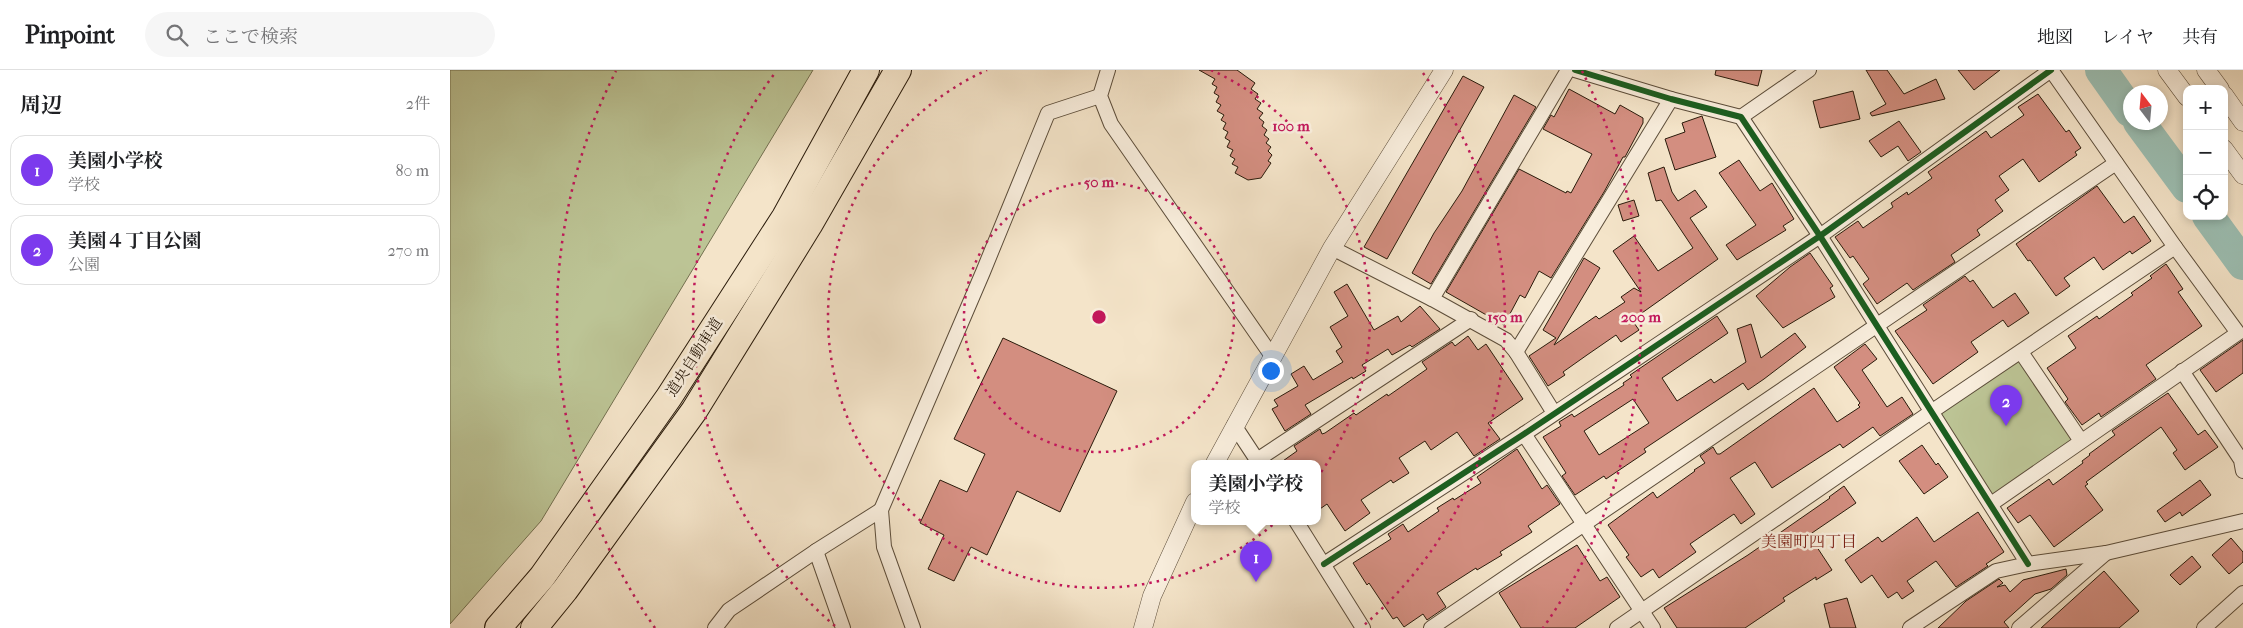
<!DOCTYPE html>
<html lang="ja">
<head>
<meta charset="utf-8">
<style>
	body { margin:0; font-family:"IM FELL French Canon","Noto Serif JP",serif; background:#f6f6f6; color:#202124 }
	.controls { position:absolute; right:15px; top:15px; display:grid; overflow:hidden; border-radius:10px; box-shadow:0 2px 8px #0003 }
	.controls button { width:45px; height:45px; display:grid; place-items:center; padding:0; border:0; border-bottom:1px solid #e0e0e0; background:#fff; color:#202124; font:25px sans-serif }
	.compass { position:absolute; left:1673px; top:15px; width:45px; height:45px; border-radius:50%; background:#fff; box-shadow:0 2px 8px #0003; rotate:344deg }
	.you { position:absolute; left:820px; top:300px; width:18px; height:18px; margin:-12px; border:4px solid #fff; border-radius:50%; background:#1a73e8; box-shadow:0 0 0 8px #1a73e833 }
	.badge { display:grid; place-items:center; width:32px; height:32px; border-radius:50%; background:#7c3aed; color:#fff; font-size:16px; font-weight:700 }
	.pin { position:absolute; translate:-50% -41px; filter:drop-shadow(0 1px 2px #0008) }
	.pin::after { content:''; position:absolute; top:26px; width:18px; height:15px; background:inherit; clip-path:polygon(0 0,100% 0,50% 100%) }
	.popup { position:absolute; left:741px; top:390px; width:130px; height:65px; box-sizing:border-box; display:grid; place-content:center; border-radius:10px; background:#fff; filter:drop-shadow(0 1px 4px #0005); font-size:16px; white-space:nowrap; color:#757577 }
	.popup b { font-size:19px; color:#202124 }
	.popup::after { content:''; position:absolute; left:50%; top:100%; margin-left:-10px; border:10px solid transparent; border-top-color:#fff }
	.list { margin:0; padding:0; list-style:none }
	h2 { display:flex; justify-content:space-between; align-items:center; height:65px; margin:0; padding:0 20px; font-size:21px }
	h2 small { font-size:16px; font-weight:400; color:#757577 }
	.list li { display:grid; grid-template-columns:32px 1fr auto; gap:15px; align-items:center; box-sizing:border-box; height:70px; margin:0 10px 10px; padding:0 10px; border:1px solid #e0e0e0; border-radius:15px }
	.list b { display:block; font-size:19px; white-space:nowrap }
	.list p { margin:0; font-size:16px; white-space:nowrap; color:#757577 }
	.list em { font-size:16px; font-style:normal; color:#757577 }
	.icon { flex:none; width:28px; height:28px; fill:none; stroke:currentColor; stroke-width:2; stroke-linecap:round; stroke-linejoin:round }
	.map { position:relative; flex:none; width:1793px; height:558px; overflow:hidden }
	header { display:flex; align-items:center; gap:30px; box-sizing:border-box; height:70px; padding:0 25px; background:#fff; border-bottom:1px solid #e0e0e0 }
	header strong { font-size:24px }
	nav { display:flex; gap:28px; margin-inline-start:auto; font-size:18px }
	.search { width:350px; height:45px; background:#f6f6f6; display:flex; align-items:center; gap:12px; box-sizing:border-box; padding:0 18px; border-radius:28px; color:#757577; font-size:19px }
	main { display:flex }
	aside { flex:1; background:#fff }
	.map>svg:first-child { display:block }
	.green { fill:#bcc495; stroke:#737050 }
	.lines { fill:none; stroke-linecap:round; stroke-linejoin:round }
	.river { stroke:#9cbfb3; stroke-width:32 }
	.building { fill:#d38e80; stroke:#2a1b0b; fill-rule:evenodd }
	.minor-casing { stroke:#5c4d3a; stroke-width:16 }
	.tertiary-casing { stroke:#5c4d3a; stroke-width:19 }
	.motorway-casing { stroke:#2a1b0b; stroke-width:28 }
	.minor { stroke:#f8eddc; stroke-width:14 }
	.tertiary { stroke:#f8eddc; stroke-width:18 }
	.motorway { stroke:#f4e4c9; stroke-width:26 }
	.cycleway-casing { stroke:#f8eddc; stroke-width:9 }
	.cycleway { stroke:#1b5e20; stroke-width:6 }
	.ring { fill:none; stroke:#c2185b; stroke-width:2.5; stroke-dasharray:2.5 5 }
	.labels { text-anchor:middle; stroke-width:5; stroke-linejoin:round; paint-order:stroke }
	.street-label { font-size:15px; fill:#2a1b0b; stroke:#f8eddc }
	.neighbourhood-label { font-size:16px; fill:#7a1f14; stroke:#f8eddc }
	.centre { fill:#c2185b; stroke:#f8eddc; stroke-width:2.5 }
	.ring-label { font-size:15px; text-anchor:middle; font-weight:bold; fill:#c2185b; stroke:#f8eddc; stroke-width:5; stroke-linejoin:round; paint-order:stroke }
</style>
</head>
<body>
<header>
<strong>Pinpoint</strong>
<div class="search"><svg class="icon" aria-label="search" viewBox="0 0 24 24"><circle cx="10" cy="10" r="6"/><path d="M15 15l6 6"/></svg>ここで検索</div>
<nav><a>地図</a><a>レイヤ</a><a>共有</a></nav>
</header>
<main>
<aside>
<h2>周辺<small>2件</small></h2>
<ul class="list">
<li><span class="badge">1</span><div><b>美園小学校</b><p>学校</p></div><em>80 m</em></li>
<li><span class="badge">2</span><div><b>美園４丁目公園</b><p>公園</p></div><em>270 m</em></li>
</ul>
</aside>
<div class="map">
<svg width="1793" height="558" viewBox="0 0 1793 558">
	<rect width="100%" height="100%" fill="#f4e4c9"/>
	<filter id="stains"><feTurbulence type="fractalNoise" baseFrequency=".004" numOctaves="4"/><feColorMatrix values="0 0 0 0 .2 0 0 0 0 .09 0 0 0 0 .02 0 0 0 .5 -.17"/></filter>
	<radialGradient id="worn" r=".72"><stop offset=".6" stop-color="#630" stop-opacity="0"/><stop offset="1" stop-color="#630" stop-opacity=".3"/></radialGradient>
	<g class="green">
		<path d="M 0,0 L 363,0 L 91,451 L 0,554 Z"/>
		<path d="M 1571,282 L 1631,371 L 1541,434 L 1481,342 Z"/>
	</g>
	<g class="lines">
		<g class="river">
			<path d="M 1651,0 L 1680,41"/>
			<path d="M 1689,52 L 1737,117"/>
			<path d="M 1758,146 L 1793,194"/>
		</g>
	</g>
	<g class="building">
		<path d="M 749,0 L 787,0 L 805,13 L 801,19 L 808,24 L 805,29 L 811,33 L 807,39 L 813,43 L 809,48 L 814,52 L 812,56 L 817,60 L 814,65 L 819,69 L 816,73 L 821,77 L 818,81 L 822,85 L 818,91 L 821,93 L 811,108 L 798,110 L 785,103 L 788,97 L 782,94 L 785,89 L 780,86 L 783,80 L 777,77 L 780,71 L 775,68 L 778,62 L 773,59 L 776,53 L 771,50 L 774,45 L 767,41 L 771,35 L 766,32 L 769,26 L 764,23 L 767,17 L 762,14 L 765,9 Z"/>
		<path d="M 1266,0 L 1312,0 L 1308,16 L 1265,5 Z"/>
		<path d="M 1416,0 L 1437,0 L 1454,24 L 1486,9 L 1495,29 L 1422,46 L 1420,43 L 1436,34 Z"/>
		<path d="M 1508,0 L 1550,0 L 1524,20 Z"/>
		<path d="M 1013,6 L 1034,17 L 937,189 L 914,177 Z"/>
		<path d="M 1119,19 L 1165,44 L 1170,35 L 1193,48 L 1193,53 L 1175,87 L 1173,87 L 1154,122 L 1101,208 L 1089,201 L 1075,228 L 1070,225 L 1054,255 L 996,222 L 1069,99 L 1116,123 L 1117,121 L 1121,123 L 1142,84 L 1093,59 L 1101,45 L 1104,47 Z"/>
		<path d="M 1403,21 L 1410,49 L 1370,58 L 1363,31 Z"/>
		<path d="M 1588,24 L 1616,62 L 1619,60 L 1631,78 L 1625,82 L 1627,85 L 1589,112 L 1573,89 L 1549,106 L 1559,120 L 1545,130 L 1553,141 L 1527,160 L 1530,165 L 1501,185 L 1505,192 L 1463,220 L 1457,213 L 1427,234 L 1413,214 L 1419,209 L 1403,186 L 1400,188 L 1385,167 L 1408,151 L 1413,158 L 1443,137 L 1441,133 L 1457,122 L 1458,125 L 1482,108 L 1478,102 L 1536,61 L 1541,68 L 1574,45 L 1568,37 Z"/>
		<path d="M 1064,25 L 1086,37 L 981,214 L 962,203 L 984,163 L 1012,121 Z"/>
		<path d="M 1252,46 L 1266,87 L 1225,100 L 1215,69 L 1235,62 L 1232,53 Z"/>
		<path d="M 1449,51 L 1471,82 L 1458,91 L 1448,76 L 1431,87 L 1419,71 Z"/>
		<path d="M 1289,90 L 1310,121 L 1322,113 L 1344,149 L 1333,156 L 1336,160 L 1287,190 L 1276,175 L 1306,155 L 1269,103 Z"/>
		<path d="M 1214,97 L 1222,122 L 1228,131 L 1245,120 L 1257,137 L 1240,148 L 1268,189 L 1182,250 L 1189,260 L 1171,272 L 1166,265 L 1137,285 L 1113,302 L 1115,305 L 1098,316 L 1079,286 L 1106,268 L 1093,260 L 1134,188 L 1150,198 L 1104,275 L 1146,246 L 1149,249 L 1175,232 L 1171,227 L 1184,218 L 1191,222 L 1163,181 L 1184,166 L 1208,201 L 1243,178 L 1211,130 L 1206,131 L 1198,103 Z"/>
		<path d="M 1647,116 L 1674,153 L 1684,146 L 1701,171 L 1682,184 L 1680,181 L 1653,200 L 1644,187 L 1614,208 L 1620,216 L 1606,226 L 1580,190 L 1578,191 L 1566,174 Z"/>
		<path d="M 1184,130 L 1189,146 L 1173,151 L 1168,135 Z"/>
		<path d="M 1360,183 L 1383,216 L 1380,218 L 1385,227 L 1333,258 L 1306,226 L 1340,197 Z"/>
		<path d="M 1716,194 L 1733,219 L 1728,222 L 1752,256 L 1696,295 L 1706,309 L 1651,347 L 1649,343 L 1632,355 L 1615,332 L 1618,329 L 1597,298 L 1626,278 L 1618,266 L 1647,246 L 1649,249 L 1683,225 L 1681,223 L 1702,208 L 1700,206 Z"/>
		<path d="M 1515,206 L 1520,212 L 1523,210 L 1543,238 L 1565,223 L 1579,243 L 1558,257 L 1553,250 L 1521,272 L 1528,282 L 1483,314 L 1445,261 L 1477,240 L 1473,235 Z"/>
		<path d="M 897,214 L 924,260 L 948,246 L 951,252 L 970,236 L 990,259 L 962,277 L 960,275 L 942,285 L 938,279 L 912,295 L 916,301 L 903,309 L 902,307 L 855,335 L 861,344 L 835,361 L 822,339 L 828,336 L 824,330 L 848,316 L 841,304 L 854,296 L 863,310 L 893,292 L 886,281 L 892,277 L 880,257 L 898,246 L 884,222 Z"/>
		<path d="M 1267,246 L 1278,263 L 1212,308 L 1227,331 L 1261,309 L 1264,313 L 1296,292 L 1287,259 L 1301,254 L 1311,288 L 1345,263 L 1356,277 L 1314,309 L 1298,320 L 1293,313 L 1194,379 L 1196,382 L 1156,409 L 1154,406 L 1125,425 L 1112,406 L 1116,403 L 1093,367 L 1111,356 L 1109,352 L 1122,344 L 1124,347 L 1174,315 L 1173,313 L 1182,307 L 1180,305 ZM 1183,329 L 1199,353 L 1149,385 L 1134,361 Z"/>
		<path d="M 1018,266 L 1028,280 L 1036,274 L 1073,329 L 1038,353 L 1050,369 L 1024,386 L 1007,362 L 981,380 L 975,371 L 949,388 L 959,403 L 943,413 L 941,410 L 911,430 L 920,443 L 895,461 L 877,434 L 867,441 L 867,393 L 830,393 L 847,381 L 844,376 L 870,359 L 872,364 L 875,363 L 904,343 L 906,345 L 937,324 L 938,326 L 977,299 L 972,292 L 1002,272 L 1005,276 Z"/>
		<path d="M 553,268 L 667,321 L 610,442 L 567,421 L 537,485 L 521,477 L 504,511 L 478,499 L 494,465 L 470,453 L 490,410 L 517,422 L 535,384 L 504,369 Z"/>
		<path d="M 1793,270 L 1793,303 L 1766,322 L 1750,300 Z"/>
		<path d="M 1415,274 L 1427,289 L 1412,300 L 1437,337 L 1452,327 L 1463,344 L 1430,366 L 1423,357 L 1393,378 L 1390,374 L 1322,418 L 1305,392 L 1280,408 L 1305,444 L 1291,454 L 1284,444 L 1240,474 L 1246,482 L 1209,508 L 1203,499 L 1191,507 L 1176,487 L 1179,485 L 1158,455 L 1203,422 L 1207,428 L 1245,401 L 1244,400 L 1255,393 L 1250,386 L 1263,377 L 1267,384 L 1270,384 L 1364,318 L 1387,352 L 1410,337 L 1408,335 L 1410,333 L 1384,297 Z"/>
		<path d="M 1718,323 L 1748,365 L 1755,360 L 1768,377 L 1735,400 L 1723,383 L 1727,380 L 1711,357 L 1636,412 L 1638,414 L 1635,416 L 1653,440 L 1604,477 L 1580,445 L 1568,453 L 1557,438 L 1599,409 L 1603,415 L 1633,393 L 1632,391 L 1640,385 L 1639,384 L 1665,365 L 1662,361 Z"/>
		<path d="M 1472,375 L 1486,395 L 1488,393 L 1498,407 L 1474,424 L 1449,391 Z"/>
		<path d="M 1067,379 L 1092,419 L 1097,415 L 1110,434 L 1078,456 L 1082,462 L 1050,482 L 1052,485 L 1027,500 L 1026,498 L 987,523 L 996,537 L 977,550 L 973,544 L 954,557 L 947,547 L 943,549 L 919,513 L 917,515 L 903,493 L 941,469 L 938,464 L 953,454 L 958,462 L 989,441 L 987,438 L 1003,428 L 1004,430 L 1031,413 L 1027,407 Z"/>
		<path d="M 1750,410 L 1761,425 L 1732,446 L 1730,442 L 1715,452 L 1707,441 Z"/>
		<path d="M 1394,416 L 1406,433 L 1359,465 L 1382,500 L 1366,510 L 1366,507 L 1333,528 L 1335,531 L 1295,558 L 1227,558 L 1214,538 L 1298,485 L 1380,428 L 1379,427 Z"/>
		<path d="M 1528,442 L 1554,482 L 1536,494 L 1538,496 L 1506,517 L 1486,491 L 1457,511 L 1464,521 L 1452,529 L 1447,522 L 1438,528 L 1422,505 L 1411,513 L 1395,490 L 1428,467 L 1432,472 L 1467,447 L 1484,472 Z"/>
		<path d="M 1781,468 L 1793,482 L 1793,492 L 1779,504 L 1762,485 Z"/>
		<path d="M 1127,475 L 1150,511 L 1157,507 L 1170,527 L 1125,558 L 1071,558 L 1049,523 Z"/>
		<path d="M 1742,486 L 1751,497 L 1730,515 L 1720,505 Z"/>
		<path d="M 1616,499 L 1617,505 L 1601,519 L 1585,524 L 1554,552 L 1559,558 L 1488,558 L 1516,531 L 1549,509 L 1553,513 L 1547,517 L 1555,515 L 1560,522 L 1573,510 Z"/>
		<path d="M 1654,501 L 1689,541 L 1669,558 L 1591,558 Z"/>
		<path d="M 1397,528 L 1406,558 L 1380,558 L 1374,534 Z"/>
	</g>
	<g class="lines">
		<g class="minor-casing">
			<g id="minor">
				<path d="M 658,0 L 650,26 L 661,54 L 822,286"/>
				<path d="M 1125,0 L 1221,29 L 1291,47 L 1370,166 L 1578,494"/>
				<path d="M 1291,47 L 1359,0"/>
				<path d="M 882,178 L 982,229 L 1056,270 L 1066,282 L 1104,343"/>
				<path d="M 982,229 L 1118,0"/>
				<path d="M 1066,282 L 1221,29"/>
				<path d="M 1571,282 L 1631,371"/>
				<path d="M 1732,301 L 1791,390 L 1793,401"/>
				<path d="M 784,355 L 809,393"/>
				<path d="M 1074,364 L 1203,558"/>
				<path d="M 807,390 L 1021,249"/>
				<path d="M 1541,434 L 1788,263 L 1725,177 L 1601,0"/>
				<path d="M 846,451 L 913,558"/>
				<path d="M 366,481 L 393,558"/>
				<path d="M 874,494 L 1074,364 L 1370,166 L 1601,0"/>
				<path d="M 265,558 L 279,540 L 366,481 L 431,440"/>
				<path d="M 463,558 L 434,477 L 431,440 L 533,202 L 598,43 L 650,26"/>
				<path d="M 981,558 L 1666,93"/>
				<path d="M 1167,558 L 1481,342 L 1725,177"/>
				<path d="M 1460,558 L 1546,501 L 1578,494 L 1656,483 L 1793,451"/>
				<path d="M 1569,558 L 1656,483"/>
				<path d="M 1754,558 L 1793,523"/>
			</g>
		</g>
		<g class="tertiary-casing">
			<g id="tertiary">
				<path d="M 1717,0 L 1737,27"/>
				<path d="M 1756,0 L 1770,19"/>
				<path d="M 1774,25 L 1793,52"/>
				<path d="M 1774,79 L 1793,105"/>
				<path d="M 765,393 L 882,178 L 994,0"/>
				<path d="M 693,558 L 702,526 L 745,432"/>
			</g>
		</g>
		<g class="motorway-casing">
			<g id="motorway">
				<path d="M 48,558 L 92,507 L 219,327 L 335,147 L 416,0"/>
				<path d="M 84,558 L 115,520 L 244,341 L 359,155 L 448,0"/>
			</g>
		</g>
		<use href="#minor" class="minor"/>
		<use href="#tertiary" class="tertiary"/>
		<use href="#motorway" class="motorway"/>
		<g class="cycleway-casing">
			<g id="cycleway">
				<path d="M 1125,0 L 1221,29 L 1291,47 L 1370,166 L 1578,494"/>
				<path d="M 874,494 L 1074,364 L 1370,166 L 1601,0"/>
			</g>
		</g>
		<use href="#cycleway" class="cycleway"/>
	</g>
	<g class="ring">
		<circle cx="649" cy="247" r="135"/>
		<path d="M761 0A271 271 0 1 1 537 0"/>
		<path d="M385 556A406 406 0 0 1 325 3M973 3A406 406 0 0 1 913 556"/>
		<path d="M205 558A542 542 0 0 1 166 1M1132 1A542 542 0 0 1 1093 558"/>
	</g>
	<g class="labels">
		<g class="street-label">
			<text transform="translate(244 287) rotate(-57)" y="5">道央自動車道</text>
		</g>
		<g class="neighbourhood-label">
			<text x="1359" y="477">美園町四丁目</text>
		</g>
	</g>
	<circle cx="649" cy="247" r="8" class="centre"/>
	<g class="ring-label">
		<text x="841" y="61">100 m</text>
		<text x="649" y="117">50 m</text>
		<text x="1055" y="252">150 m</text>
		<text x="1191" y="252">200 m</text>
	</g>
	<rect width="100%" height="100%" filter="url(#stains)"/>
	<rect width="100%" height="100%" fill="url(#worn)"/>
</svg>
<div class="controls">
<button>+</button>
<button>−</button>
<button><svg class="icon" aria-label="locate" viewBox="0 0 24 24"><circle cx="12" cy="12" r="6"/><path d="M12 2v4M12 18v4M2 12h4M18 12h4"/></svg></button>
</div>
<svg class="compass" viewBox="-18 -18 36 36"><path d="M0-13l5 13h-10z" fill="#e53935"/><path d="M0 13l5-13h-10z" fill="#757577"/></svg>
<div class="you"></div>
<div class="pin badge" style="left:806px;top:512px">1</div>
<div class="popup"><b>美園小学校</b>学校</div>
<div class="pin badge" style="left:1556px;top:356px">2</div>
</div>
</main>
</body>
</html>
